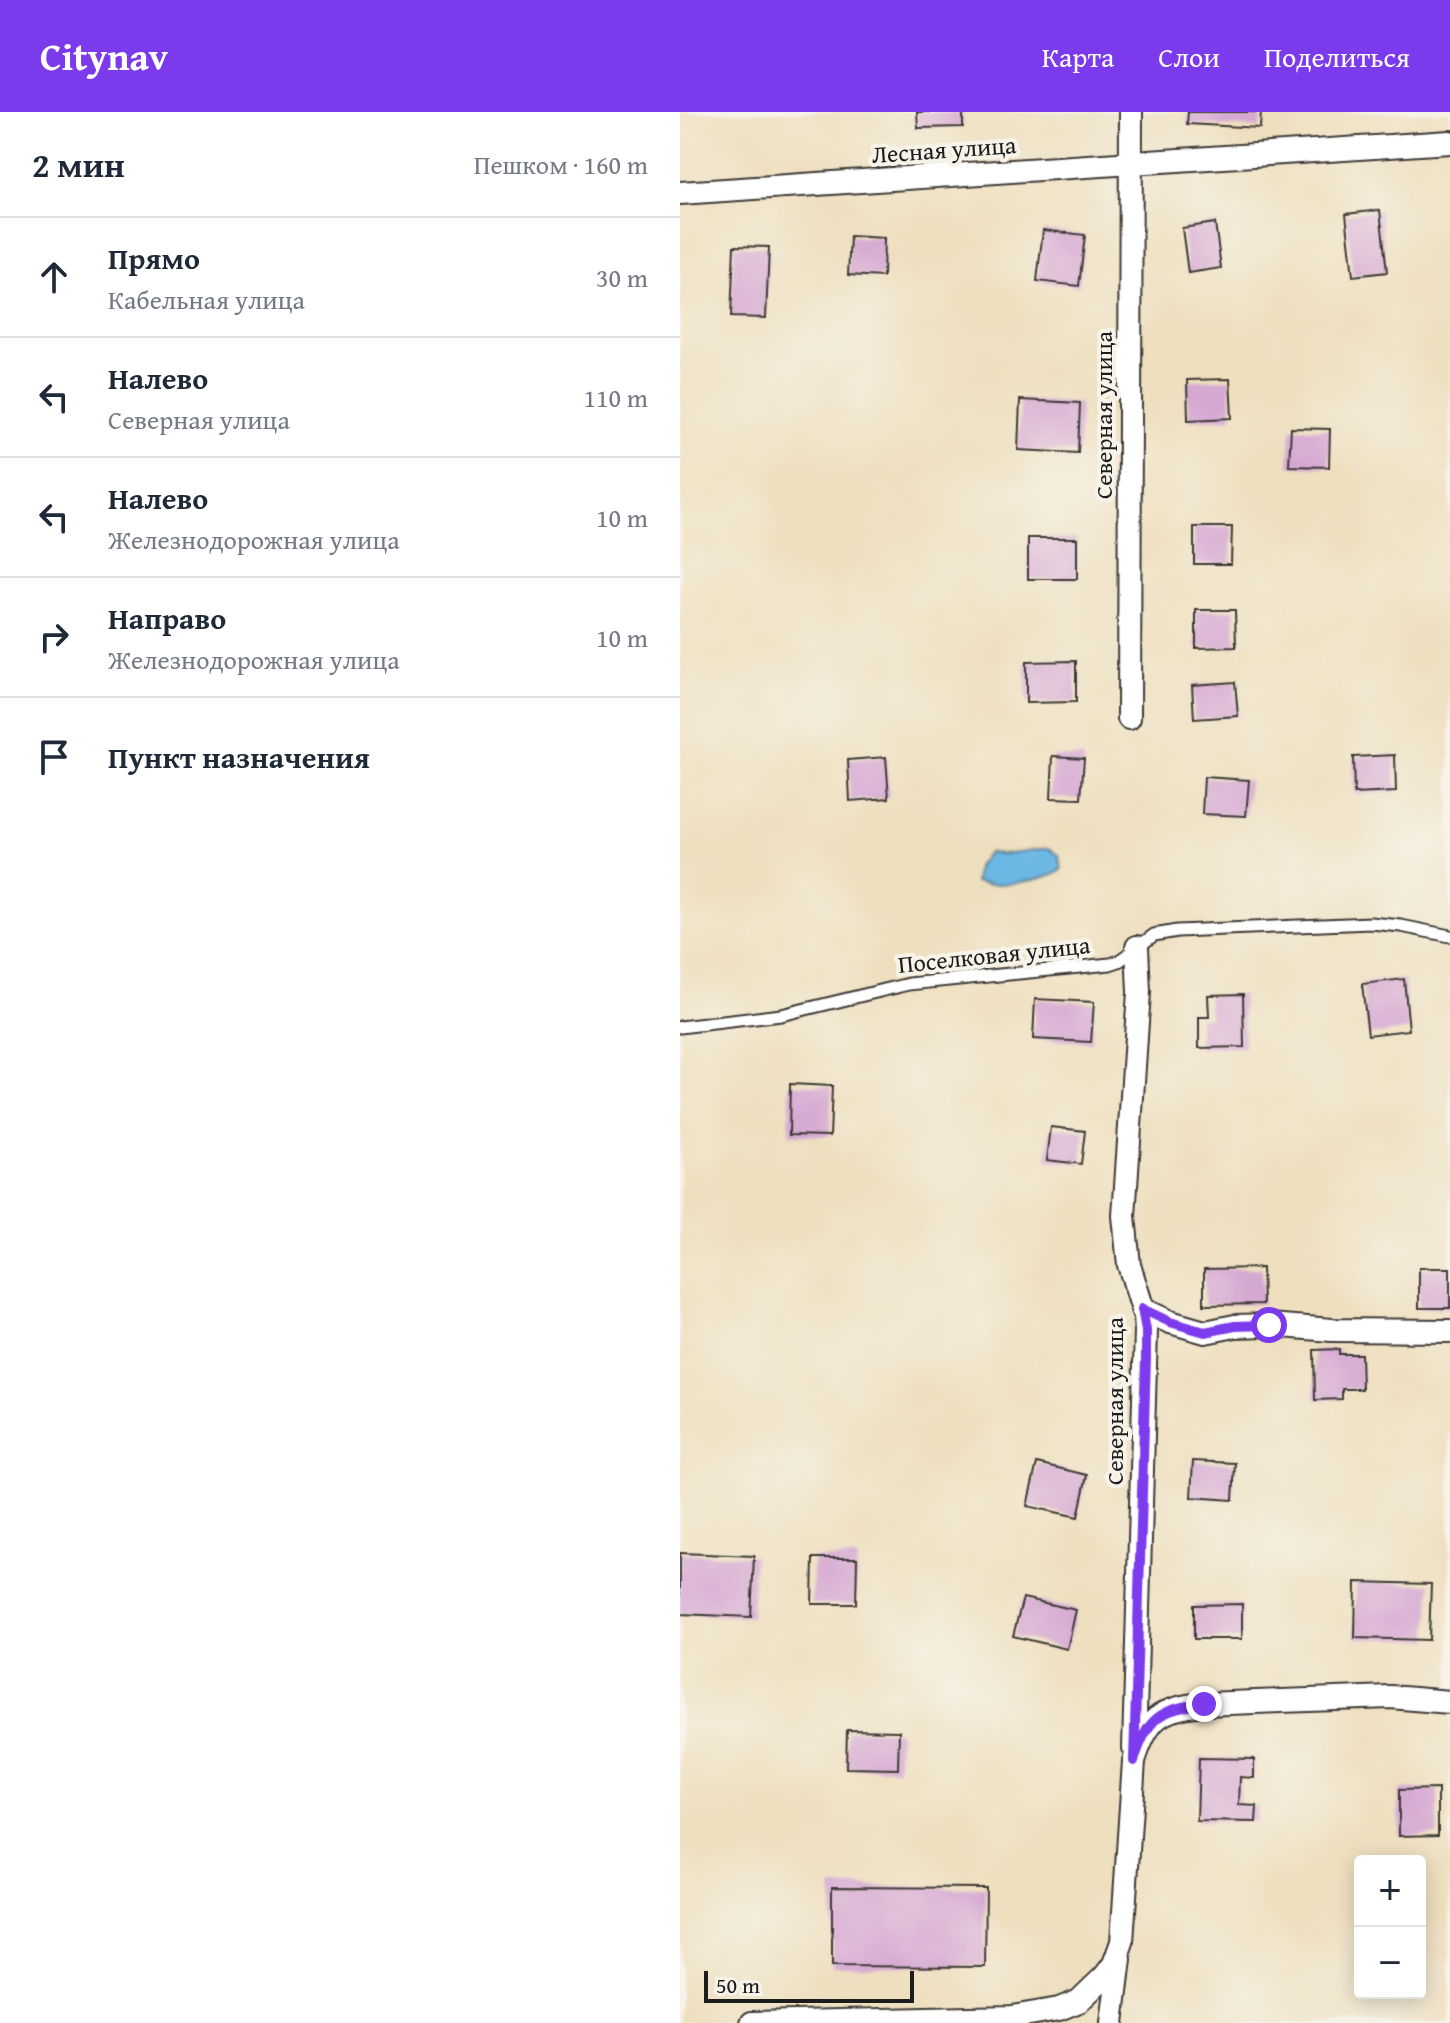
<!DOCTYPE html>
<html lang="ru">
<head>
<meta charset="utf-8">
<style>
	body { margin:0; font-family:"Gentium Book Plus",serif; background:#f2f2f3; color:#1f2937 }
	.controls { position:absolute; right:24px; bottom:24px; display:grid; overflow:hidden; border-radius:8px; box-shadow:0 4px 20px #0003 }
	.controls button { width:72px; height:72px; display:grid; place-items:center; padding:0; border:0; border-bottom:2px solid #e0e1e3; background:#fff; color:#1f2937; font:40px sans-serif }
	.scale { position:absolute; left:24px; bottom:20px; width:210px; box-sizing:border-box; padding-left:8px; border:4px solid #1c1c1c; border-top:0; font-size:22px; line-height:28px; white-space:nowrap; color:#1c1c1c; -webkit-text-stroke:6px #f7f3e8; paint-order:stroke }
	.stop { position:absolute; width:24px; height:24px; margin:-18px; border:6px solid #7c3aed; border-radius:50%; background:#fff }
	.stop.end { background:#7c3aed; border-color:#fff; box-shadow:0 2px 8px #0008 }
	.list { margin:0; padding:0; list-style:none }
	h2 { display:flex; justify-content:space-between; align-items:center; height:104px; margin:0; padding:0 32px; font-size:34px }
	h2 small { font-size:26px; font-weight:400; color:#747a83 }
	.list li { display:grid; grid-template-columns:52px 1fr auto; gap:24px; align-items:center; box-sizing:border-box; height:120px; padding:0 32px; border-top:2px solid #e0e1e3 }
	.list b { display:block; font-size:30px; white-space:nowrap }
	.list p { margin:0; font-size:26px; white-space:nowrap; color:#747a83 }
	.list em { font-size:26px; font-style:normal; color:#747a83 }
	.icon { flex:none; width:44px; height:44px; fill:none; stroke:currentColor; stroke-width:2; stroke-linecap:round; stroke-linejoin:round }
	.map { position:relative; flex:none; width:770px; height:1911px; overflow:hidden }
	header { display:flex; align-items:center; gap:48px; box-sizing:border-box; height:112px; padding:0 40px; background:#7c3aed; color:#fff }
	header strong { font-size:38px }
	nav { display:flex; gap:44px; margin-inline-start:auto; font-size:28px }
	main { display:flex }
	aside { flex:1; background:#fff }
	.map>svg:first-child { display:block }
	.water { fill:#6bb7e4; stroke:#446a80; stroke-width:2 }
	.building { fill:#d5a8d2 }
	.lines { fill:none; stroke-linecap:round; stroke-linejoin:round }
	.service-casing { stroke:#3c3934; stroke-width:15 }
	.minor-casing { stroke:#3c3934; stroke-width:26 }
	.service { stroke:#fff; stroke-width:11 }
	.minor { stroke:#fff; stroke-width:22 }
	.route { stroke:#7c3aed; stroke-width:10 }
	.labels { text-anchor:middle; stroke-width:8; stroke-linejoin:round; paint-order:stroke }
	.street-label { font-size:24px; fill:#1c1c1c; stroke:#f7f3e8 }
</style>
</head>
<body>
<header>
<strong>Citynav</strong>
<nav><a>Карта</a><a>Слои</a><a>Поделиться</a></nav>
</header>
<main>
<aside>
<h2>2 мин<small>Пешком · 160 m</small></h2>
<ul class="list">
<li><svg class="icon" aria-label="ahead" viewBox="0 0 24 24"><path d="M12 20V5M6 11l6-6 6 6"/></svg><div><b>Прямо</b><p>Кабельная улица</p></div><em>30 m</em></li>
<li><svg class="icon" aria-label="left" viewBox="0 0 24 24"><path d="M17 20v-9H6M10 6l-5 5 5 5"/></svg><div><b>Налево</b><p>Северная улица</p></div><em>110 m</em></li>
<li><svg class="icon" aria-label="left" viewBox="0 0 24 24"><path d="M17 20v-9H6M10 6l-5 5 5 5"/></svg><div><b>Налево</b><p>Железнодорожная улица</p></div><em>10 m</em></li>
<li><svg class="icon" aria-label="right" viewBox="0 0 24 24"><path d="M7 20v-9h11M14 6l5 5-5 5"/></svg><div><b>Направо</b><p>Железнодорожная улица</p></div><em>10 m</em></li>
<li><svg class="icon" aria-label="arrive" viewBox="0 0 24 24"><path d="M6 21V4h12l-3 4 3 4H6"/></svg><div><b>Пункт назначения</b></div></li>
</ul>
</aside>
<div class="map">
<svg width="770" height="1911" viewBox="0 0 770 1911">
	<rect width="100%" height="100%" fill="#f7f3e8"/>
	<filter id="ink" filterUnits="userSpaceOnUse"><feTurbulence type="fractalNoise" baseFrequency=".0125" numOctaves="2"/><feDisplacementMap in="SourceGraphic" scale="16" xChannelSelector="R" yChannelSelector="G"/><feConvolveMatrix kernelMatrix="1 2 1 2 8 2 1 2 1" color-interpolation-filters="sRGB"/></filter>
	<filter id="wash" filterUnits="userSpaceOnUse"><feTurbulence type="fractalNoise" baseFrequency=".006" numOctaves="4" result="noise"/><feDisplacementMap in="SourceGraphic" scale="32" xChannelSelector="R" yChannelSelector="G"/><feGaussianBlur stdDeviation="1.8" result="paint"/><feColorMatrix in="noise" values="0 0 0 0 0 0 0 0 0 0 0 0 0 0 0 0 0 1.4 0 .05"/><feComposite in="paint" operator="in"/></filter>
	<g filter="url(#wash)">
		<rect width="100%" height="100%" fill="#eedfbf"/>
		<path class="water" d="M 369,736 L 379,743 L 382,758 C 358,770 322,775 295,770 L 297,755 L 308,740 L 322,742 Z"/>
		<g id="blocks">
			<g class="building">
				<path d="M 237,0 L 283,0 L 283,15 L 238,16 Z"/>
				<path d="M 508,0 L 581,0 L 580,16 L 507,12 Z"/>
				<path d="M 700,98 L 707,160 L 673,164 L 666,102 Z"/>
				<path d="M 535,111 L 541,156 L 508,161 L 502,116 Z"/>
				<path d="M 363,118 L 405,123 L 399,174 L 357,169 Z"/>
				<path d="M 170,124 L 204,126 L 203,165 L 168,163 Z"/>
				<path d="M 54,134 L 89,135 L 86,206 L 51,205 Z"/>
				<path d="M 550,267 L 552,306 L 508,308 L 507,268 Z"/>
				<path d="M 340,288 L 400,291 L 398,341 L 338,338 Z"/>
				<path d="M 611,316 L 650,317 L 649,355 L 609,354 Z"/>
				<path d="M 514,415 L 552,415 L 551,452 L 514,452 Z"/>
				<rect x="348" y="426" width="49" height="41"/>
				<path d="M 516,498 L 555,498 L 556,535 L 516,536 Z"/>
				<path d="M 396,549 L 396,590 L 346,591 L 346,550 Z"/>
				<path d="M 555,570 L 558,604 L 514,607 L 512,573 Z"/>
				<path d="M 715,643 L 716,680 L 674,682 L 673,645 Z"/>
				<path d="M 373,644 L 404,646 L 401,687 L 371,686 Z"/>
				<path d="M 206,645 L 209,686 L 170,689 L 168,648 Z"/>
				<path d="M 524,665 L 569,668 L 566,704 L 522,702 Z"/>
				<path d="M 724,867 L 729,918 L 688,923 L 682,872 Z"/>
				<path d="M 563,882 L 564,935 L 519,936 L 519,905 L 529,905 L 528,883 Z"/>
				<path d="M 355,887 L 414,890 L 411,930 L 353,927 Z"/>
				<path d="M 110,972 L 152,974 L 150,1024 L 109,1023 Z"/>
				<path d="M 371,1015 L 405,1019 L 401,1052 L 367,1048 Z"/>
				<path d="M 582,1156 L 583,1192 L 524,1193 L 524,1157 Z"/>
				<rect x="739" y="1156" width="31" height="40"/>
				<path d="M 659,1237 L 659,1242 L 681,1242 L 682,1277 L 662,1277 L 662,1287 L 635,1288 L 634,1238 Z"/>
				<path d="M 513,1349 L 555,1351 L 553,1388 L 511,1385 Z"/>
				<path d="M 357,1351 L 407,1363 L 398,1405 L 347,1394 Z"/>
				<path d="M 0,1441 L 74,1444 L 71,1505 L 0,1502 Z"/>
				<path d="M 133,1446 L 177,1446 L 176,1492 L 132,1492 Z"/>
				<path d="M 676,1470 L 751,1472 L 749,1528 L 675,1526 Z"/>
				<path d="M 343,1486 L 396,1498 L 387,1537 L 333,1524 Z"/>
				<path d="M 562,1492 L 562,1527 L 514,1527 L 514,1493 Z"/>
				<path d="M 167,1618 L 219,1619 L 218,1657 L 166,1656 Z"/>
				<path d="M 519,1646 L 574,1647 L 574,1666 L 560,1665 L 559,1693 L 577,1694 L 576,1710 L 517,1709 Z"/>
				<path d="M 758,1677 L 758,1723 L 719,1724 L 719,1678 Z"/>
				<path d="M 152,1775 L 306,1776 L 305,1855 L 152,1854 Z"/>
			</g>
		</g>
	</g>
	<g filter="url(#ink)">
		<use href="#blocks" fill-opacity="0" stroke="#3c3934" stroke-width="2"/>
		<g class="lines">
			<g class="service-casing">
				<path id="service" d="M 0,915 L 101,903 L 229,872 L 430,852 L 439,849 L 474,823 L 497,819 L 691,811 L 721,814 L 770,824"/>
			</g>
			<g class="minor-casing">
				<g id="minor">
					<path d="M 0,81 L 770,30"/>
					<path d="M 449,606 L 451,0"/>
					<path d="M 462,1197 L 490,1210 L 525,1220 L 555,1214 L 589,1213 L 652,1218 L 770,1219"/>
					<path d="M 454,1636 L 466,1218 L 465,1204 L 449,1153 L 444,1104 L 459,880 L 457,835"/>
					<path d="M 72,1911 L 332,1905 L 379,1897 L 399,1889 L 425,1864 L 434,1852 L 442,1830 L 454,1649 C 467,1607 479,1596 524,1592 L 710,1585 L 770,1590"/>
					<path d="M 432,1911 L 440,1847"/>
				</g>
			</g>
			<use href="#service" class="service"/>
			<use href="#minor" class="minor"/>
		</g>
	</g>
	<g class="lines" filter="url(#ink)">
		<path class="route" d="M 524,1592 C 479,1596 467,1607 454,1649 L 466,1246 L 466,1218 L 462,1197 L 490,1210 L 525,1220 L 555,1214 L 589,1213"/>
	</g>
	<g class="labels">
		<g class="street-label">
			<text transform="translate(264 38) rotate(-4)" y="8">Лесная улица</text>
			<text transform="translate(424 303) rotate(-90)" y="8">Северная улица</text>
			<text transform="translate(314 843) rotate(-6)" y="8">Поселковая улица</text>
			<text transform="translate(435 1289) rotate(-90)" y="8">Северная улица</text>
		</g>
	</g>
</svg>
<div class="controls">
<button>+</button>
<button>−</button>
</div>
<div class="scale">50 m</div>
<div class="stop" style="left:589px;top:1213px"></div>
<div class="stop end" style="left:524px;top:1592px"></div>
</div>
</main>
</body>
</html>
